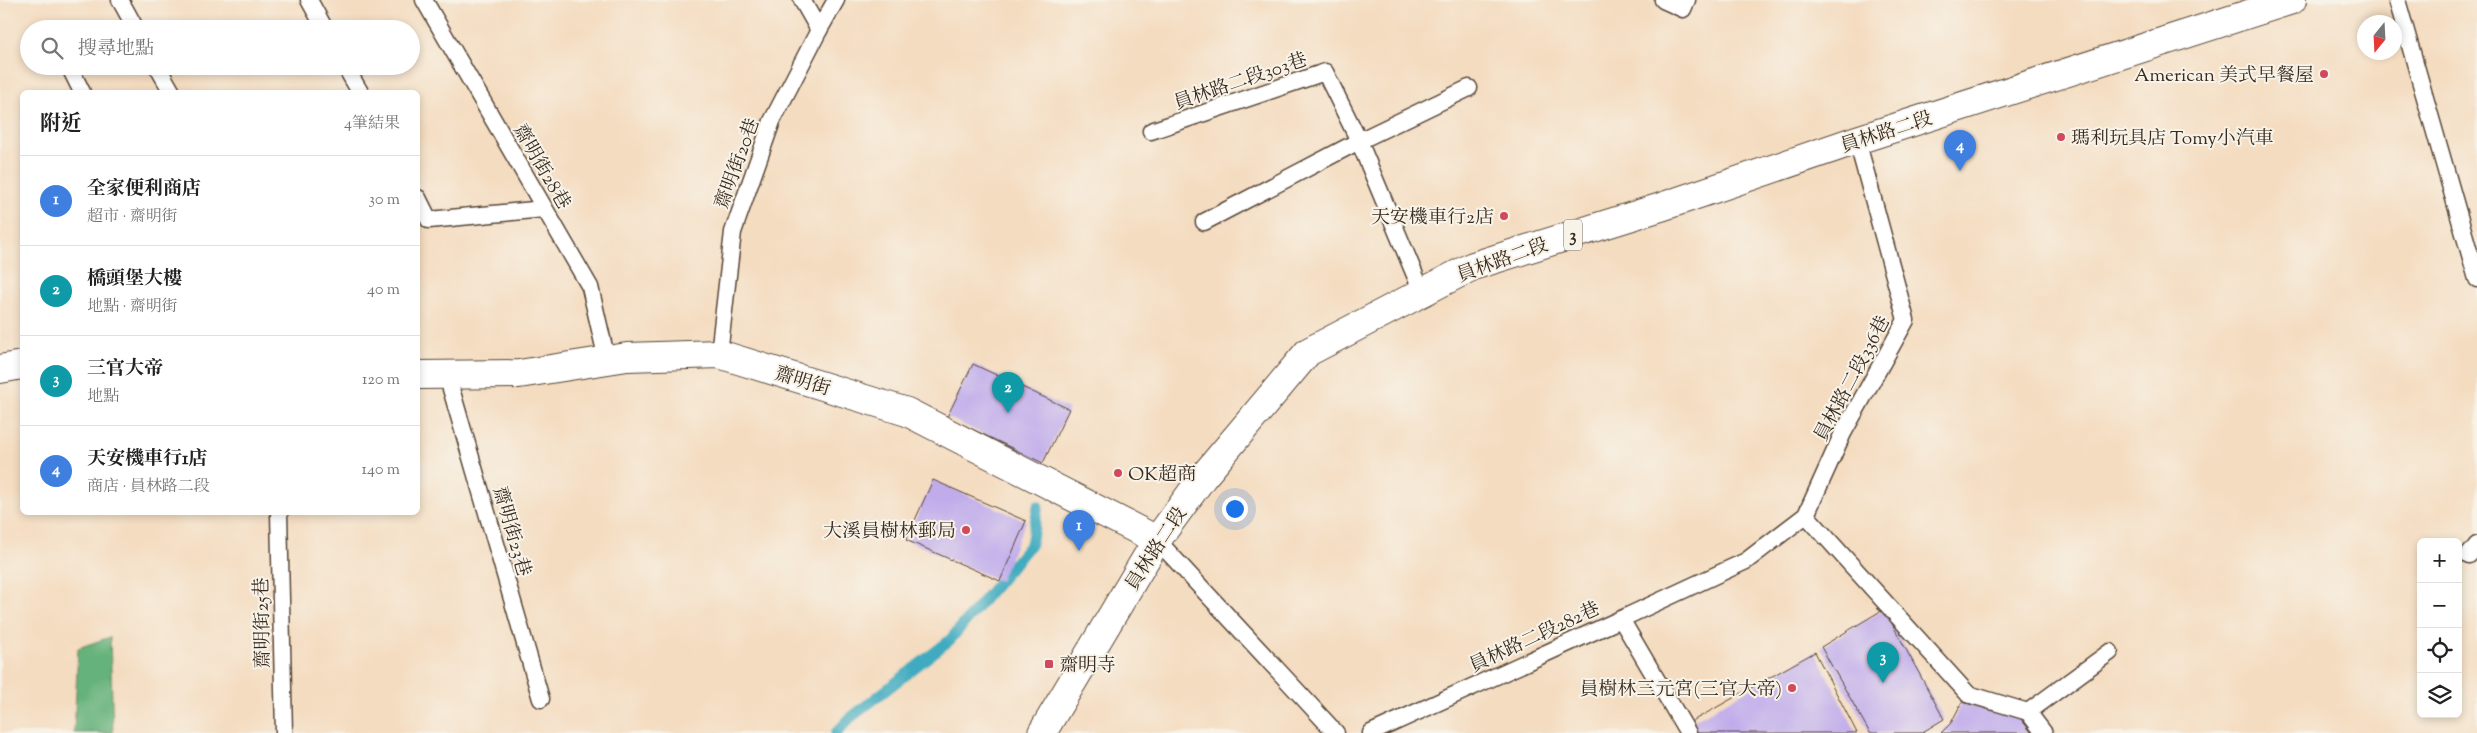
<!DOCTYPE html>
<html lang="zh-TW">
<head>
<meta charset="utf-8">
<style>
	body { margin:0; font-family:"Sorts Mill Goudy","Noto Serif TC",serif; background:#f2f2f2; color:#222 }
	.controls { position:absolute; right:15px; bottom:15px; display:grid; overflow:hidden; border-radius:8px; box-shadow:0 2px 8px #0003 }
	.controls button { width:45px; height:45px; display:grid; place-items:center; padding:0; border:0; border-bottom:1px solid #e0e0e0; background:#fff; color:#222; font:25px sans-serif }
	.compass { position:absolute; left:2357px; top:15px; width:45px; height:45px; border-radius:50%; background:#fff; box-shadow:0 2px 8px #0003; rotate:198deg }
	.you { position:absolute; left:1234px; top:508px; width:18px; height:18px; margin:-12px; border:4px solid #fff; border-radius:50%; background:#1a73e8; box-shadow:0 0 0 8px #1a73e833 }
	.badge { display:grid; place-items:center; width:32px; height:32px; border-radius:50%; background:#0b8043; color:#fff; font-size:16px; font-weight:700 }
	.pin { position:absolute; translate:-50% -41px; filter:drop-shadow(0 1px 2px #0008) }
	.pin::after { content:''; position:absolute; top:26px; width:18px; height:15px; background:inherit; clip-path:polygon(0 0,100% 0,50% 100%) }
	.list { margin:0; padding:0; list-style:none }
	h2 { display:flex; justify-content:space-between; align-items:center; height:65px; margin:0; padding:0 20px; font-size:21px }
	h2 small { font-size:16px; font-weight:400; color:#767676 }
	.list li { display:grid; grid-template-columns:32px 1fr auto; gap:15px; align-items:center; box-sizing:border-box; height:90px; padding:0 20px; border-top:1px solid #e0e0e0 }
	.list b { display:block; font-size:19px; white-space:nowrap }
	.list p { margin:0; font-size:16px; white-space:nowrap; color:#767676 }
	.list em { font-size:16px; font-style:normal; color:#767676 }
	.icon { flex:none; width:28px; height:28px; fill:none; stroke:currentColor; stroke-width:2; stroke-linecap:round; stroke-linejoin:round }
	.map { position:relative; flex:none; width:2477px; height:733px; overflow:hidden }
	.search { position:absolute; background:#fff; box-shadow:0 2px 8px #0003; left:20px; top:20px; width:400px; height:55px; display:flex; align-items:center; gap:12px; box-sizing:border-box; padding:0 18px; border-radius:28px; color:#767676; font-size:19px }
	.panel { position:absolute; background:#fff; box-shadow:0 2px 8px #0003; left:20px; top:90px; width:400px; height:425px; border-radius:8px }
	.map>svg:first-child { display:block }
	.forest { fill:#66b27c; stroke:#506e4d }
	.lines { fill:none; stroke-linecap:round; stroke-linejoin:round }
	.stream { stroke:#40abc0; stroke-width:11 }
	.building { fill:#c0aceb }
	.service-casing { stroke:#574536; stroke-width:19 }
	.minor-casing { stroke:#574536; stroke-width:30 }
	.primary-casing { stroke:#574536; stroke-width:30 }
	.service { stroke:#fff; stroke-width:16 }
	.minor { stroke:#fff; stroke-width:28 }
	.primary { stroke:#fff; stroke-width:28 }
	.poi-dot { fill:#d1495b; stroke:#f7f3e8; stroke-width:2 }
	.labels { text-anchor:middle; stroke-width:4; stroke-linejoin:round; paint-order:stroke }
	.shield { fill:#f7f3e8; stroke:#73665b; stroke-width:1 }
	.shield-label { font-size:18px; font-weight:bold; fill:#3b2a1e }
	.poi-label { font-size:19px; fill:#3b2a1e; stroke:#f7f3e8; text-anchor:end }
	.street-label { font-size:19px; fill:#3b2a1e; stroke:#f7f3e8 }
</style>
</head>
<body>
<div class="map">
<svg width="2477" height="733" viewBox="0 0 2477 733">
	<rect width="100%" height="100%" fill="#f7f3e8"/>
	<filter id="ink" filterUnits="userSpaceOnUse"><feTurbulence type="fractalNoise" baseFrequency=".02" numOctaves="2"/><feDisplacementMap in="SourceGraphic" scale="10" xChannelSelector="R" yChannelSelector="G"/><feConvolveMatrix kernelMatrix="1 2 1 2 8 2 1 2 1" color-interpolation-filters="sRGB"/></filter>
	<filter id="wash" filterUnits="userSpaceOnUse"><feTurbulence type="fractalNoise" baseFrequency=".0096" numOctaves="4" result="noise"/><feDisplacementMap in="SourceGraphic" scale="20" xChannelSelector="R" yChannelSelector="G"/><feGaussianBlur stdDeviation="1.12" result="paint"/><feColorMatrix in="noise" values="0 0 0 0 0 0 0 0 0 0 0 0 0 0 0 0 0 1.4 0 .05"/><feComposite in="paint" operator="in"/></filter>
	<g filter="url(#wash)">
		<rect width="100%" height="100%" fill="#f4dcc0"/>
		<path class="forest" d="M 110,637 L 113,733 L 74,733 L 78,648 Z"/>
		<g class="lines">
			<path class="stream" d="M 836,733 L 849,719 L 950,640 L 1031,544 L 1038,506"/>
		</g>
		<g id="blocks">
			<g class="building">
				<path d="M 973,364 L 1069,409 L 1043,463 L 947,417 Z"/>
				<path d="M 933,480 L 1026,521 L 1000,581 L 906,540 Z"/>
				<path d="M 1884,609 L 1944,719 L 1921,733 L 1870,733 L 1821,647 Z"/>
				<path d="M 1815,652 L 1857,733 L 1692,733 L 1687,724 Z"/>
				<path d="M 1962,702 L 2020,718 L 2032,733 L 1941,733 L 1951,723 Z"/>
			</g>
		</g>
	</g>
	<g filter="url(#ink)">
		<use href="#blocks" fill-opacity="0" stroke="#574536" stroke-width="1"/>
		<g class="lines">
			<g class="service-casing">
				<g id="service">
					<path d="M 120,0 L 136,29"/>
					<path d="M 309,0 L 325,29"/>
					<path d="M 424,0 L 590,287 L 607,360"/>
					<path d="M 1663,0 L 1683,9 L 1687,0"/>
					<path d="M 2397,0 L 2477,279"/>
					<path d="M 819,30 L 836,0"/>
					<path d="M 69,66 L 82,92"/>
					<path d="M 157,66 L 172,92"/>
					<path d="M 345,66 L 360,92"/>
					<path d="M 1151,131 L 1325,72 L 1359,141 L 1422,292"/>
					<path d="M 418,198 L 429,220 L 544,209"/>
					<path d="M 1204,222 L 1359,141 L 1469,88"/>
					<path d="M 719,354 L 733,232 L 772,121 L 819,30 L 802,0"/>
					<path d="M 447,375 L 541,699"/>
					<path d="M 279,512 L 284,733"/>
					<path d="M 1806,515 L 1968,694 L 2028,712 L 2044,733"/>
					<path d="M 1157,540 L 1336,733"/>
					<path d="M 2469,555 L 2477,545"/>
					<path d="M 1621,619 L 1746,561 L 1806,515 L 1843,433 L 1906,320 L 1857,140"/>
					<path d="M 2028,712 L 2110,652"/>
					<path d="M 1371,733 L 1621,619 L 1688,733"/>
				</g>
			</g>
			<g class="minor-casing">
				<g id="minor">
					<path d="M 0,369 L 22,365"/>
					<path d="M 418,375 L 519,374 L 627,357 L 719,354 L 907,412 L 1157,540"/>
				</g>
			</g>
			<g class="primary-casing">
				<path id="primary" d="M 1042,733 L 1157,540 L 1203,477 L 1308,352 L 1473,266 L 1661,207 L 1857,140 L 2292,0"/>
			</g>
			<use href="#service" class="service"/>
			<use href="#minor" class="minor"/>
			<use href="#primary" class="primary"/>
		</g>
	</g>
	<g class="poi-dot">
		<circle cx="2324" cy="74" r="5"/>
		<circle cx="2061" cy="137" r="5"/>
		<circle cx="1504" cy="216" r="5"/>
		<circle cx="1118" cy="473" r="5"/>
		<circle cx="966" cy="530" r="5"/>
		<rect x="1044" y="659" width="10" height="10" rx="2.5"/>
		<circle cx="1792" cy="688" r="5"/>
	</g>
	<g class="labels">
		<rect class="shield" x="1564" y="219.5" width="18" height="31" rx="4"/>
		<g class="shield-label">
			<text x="1573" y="241">3</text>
		</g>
		<g class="poi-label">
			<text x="2314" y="81">American 美式早餐屋</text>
			<text x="2071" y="144" text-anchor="start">瑪利玩具店 Tomy小汽車</text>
			<text x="1494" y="223">天安機車行2店</text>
			<text x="1128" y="480" text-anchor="start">OK超商</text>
			<text x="956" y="537">大溪員樹林郵局</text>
			<text x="1059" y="671" text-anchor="start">齋明寺</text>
			<text x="1782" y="695">員樹林三元宮(三官大帝)</text>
		</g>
		<g class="street-label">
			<text transform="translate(1240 80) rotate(-19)" y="7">員林路二段303巷</text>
			<text transform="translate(1886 131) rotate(-18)" y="7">員林路二段</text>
			<text transform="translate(736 163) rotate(-70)" y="7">齋明街20巷</text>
			<text transform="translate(543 166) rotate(60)" y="7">齋明街28巷</text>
			<text transform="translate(1502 259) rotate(-20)" y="7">員林路二段</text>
			<text transform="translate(1851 378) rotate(-62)" y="7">員林路二段336巷</text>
			<text transform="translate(803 380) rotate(17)" y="7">齋明街</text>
			<text transform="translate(513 531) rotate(74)" y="7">齋明街23巷</text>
			<text transform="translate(1155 548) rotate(-57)" y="7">員林路二段</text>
			<text transform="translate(261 623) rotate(-91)" y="7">齋明街25巷</text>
			<text transform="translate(1534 636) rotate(-25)" y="7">員林路二段282巷</text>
		</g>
	</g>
</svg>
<div class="controls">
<button>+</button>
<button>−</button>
<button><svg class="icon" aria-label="locate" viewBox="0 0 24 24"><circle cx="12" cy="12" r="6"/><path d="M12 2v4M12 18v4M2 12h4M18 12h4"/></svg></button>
<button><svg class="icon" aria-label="layers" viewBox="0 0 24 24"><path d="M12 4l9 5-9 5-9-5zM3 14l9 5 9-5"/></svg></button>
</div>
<svg class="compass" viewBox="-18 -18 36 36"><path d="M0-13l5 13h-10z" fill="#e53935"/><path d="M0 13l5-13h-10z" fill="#767676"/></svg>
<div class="you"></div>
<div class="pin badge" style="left:1079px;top:551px;background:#3f7fe0">1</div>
<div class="pin badge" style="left:1008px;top:413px;background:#0f9aa8">2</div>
<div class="pin badge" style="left:1883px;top:683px;background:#0f9aa8">3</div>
<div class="pin badge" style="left:1960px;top:171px;background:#3f7fe0">4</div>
<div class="search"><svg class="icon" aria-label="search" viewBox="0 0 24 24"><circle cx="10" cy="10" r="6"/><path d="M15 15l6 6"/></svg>搜尋地點</div>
<section class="panel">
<h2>附近<small>4筆結果</small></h2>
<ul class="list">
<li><span class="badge" style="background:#3f7fe0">1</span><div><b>全家便利商店</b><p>超市 · 齋明街</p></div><em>30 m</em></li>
<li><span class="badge" style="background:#0f9aa8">2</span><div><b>橋頭堡大樓</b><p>地點 · 齋明街</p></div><em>40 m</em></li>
<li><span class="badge" style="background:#0f9aa8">3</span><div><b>三官大帝</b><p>地點</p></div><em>120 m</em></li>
<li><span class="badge" style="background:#3f7fe0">4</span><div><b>天安機車行1店</b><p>商店 · 員林路二段</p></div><em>140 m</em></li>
</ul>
</section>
</div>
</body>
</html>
